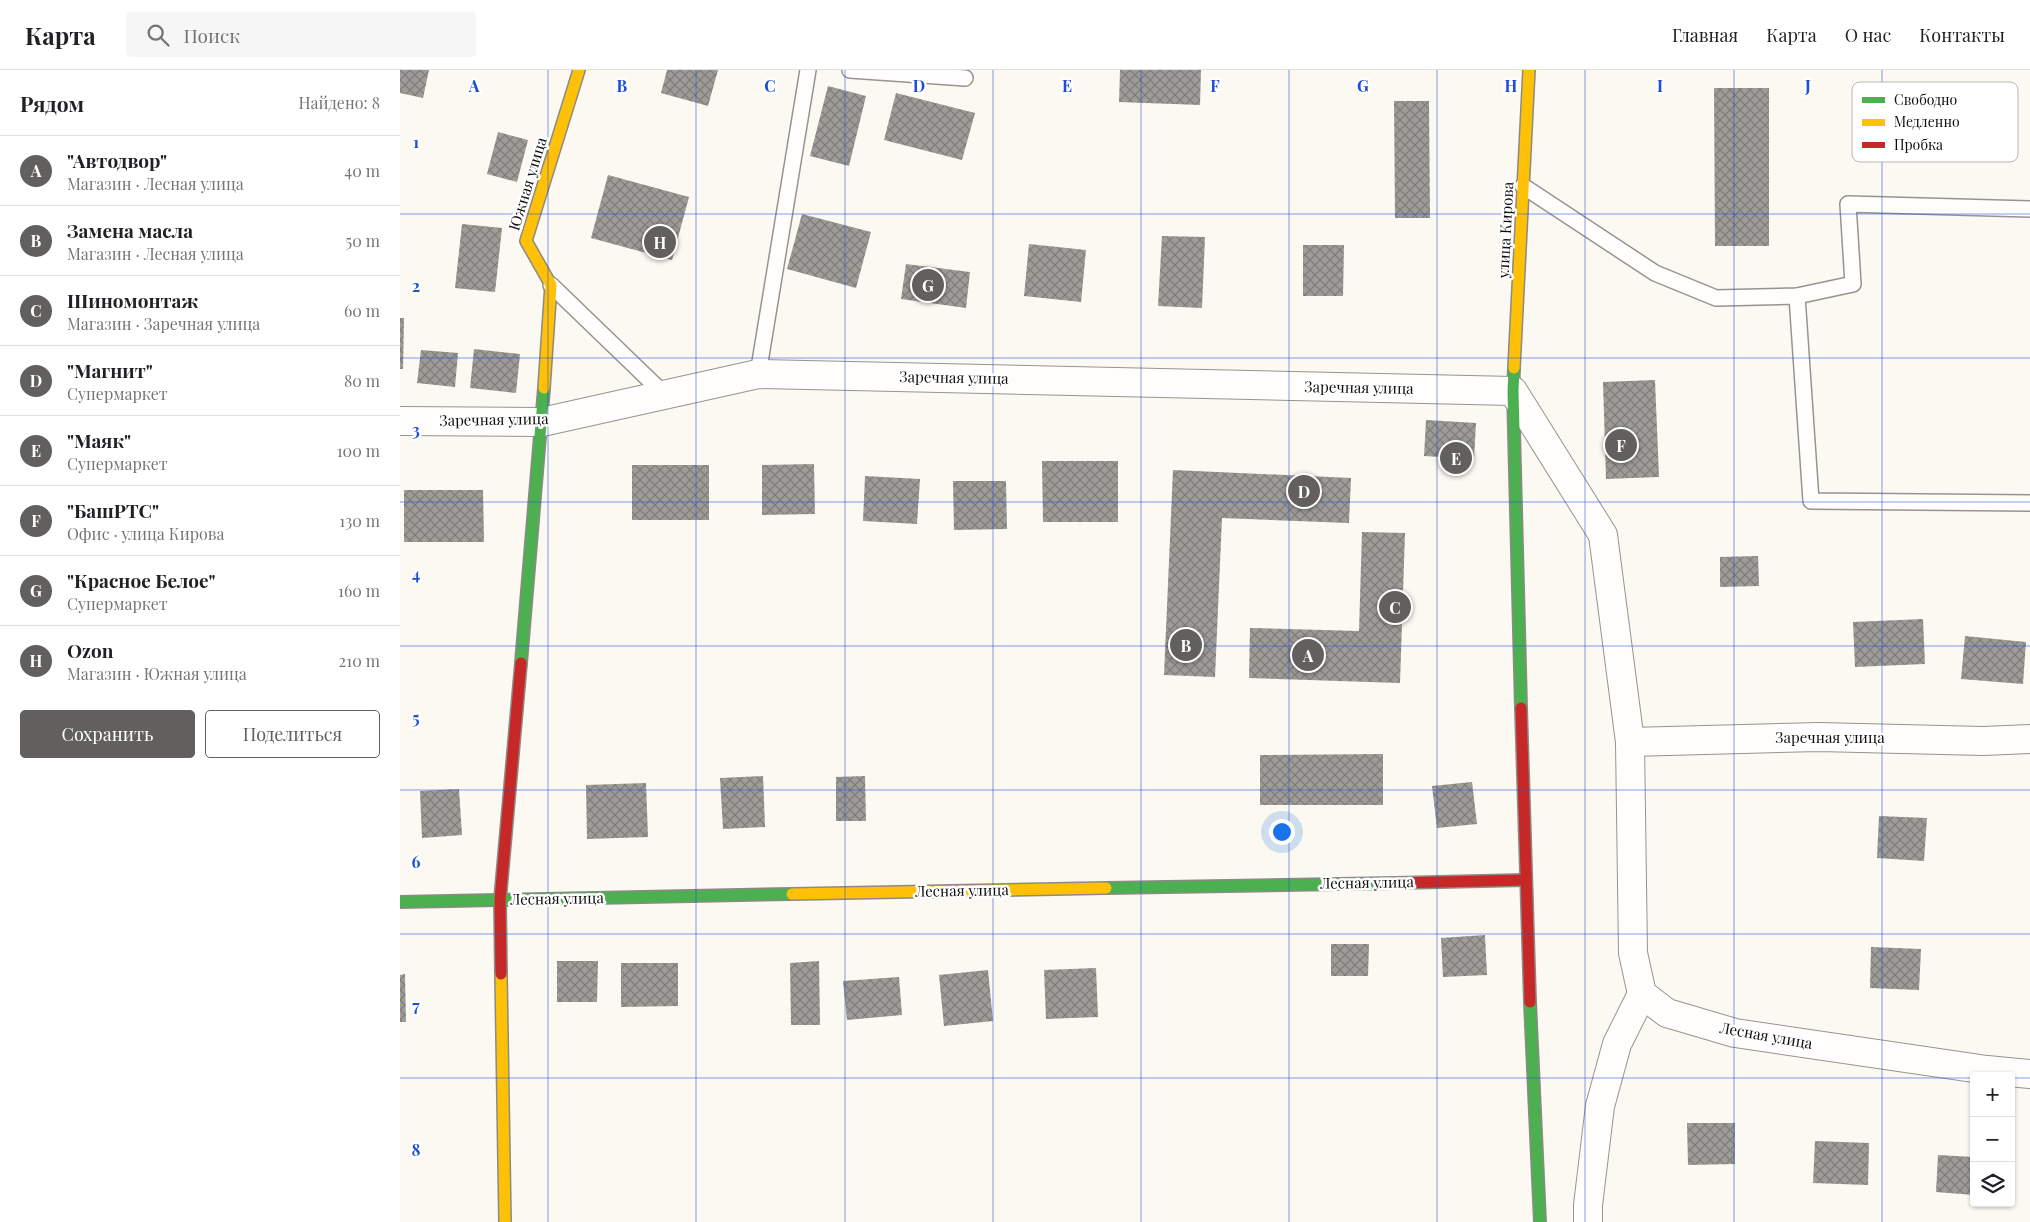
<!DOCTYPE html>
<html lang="ru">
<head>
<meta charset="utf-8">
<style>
	body { margin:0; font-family:"Playfair Display",serif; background:#f6f6f6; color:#202124 }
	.controls { position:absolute; right:15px; bottom:15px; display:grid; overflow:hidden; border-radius:5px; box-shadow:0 1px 4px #0004 }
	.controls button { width:45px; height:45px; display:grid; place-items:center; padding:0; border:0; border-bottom:1px solid #e0e0e0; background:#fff; color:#202124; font:25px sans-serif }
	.you { position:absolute; left:881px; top:761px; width:18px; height:18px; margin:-12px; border:4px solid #fff; border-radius:50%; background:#1a73e8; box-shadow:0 0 0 8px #1a73e833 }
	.badge { display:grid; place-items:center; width:32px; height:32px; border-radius:50%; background:#61605e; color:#fff; font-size:16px; font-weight:700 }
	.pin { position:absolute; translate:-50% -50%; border:2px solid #fff; box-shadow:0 1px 5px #0006 }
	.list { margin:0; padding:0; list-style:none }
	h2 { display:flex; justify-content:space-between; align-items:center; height:65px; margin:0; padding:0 20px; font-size:21px }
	h2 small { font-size:16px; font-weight:400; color:#757577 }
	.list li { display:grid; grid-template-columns:32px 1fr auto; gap:15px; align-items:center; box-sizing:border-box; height:70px; padding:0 20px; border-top:1px solid #e0e0e0 }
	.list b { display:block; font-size:19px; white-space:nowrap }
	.list p { margin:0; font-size:16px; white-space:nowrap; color:#757577 }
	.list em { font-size:16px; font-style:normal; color:#757577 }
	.actions { display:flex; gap:10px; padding:15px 20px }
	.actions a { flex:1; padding:11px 0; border:1px solid #61605e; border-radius:5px; text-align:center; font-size:18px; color:#61605e }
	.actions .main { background:#61605e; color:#fff }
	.icon { flex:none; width:28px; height:28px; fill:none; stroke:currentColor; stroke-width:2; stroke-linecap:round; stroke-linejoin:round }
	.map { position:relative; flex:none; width:1630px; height:1152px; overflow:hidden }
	header { display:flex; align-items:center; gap:30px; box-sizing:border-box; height:70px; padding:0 25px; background:#fff; border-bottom:1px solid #e0e0e0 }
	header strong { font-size:24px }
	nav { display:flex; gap:28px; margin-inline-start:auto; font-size:18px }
	.search { width:350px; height:45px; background:#f6f6f6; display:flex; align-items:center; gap:12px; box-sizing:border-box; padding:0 18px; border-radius:5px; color:#757577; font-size:19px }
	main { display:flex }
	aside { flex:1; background:#fff }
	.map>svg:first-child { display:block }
	.building { fill:url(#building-cross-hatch) }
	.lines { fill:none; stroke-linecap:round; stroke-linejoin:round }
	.lane-casing { stroke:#959491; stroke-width:18 }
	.street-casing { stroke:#959491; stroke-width:30 }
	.fast-casing { stroke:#8c8a87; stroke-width:14 }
	.slow-casing { stroke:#8c8a87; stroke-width:14 }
	.jam-casing { stroke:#8c8a87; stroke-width:14 }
	.lane { stroke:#fffefd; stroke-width:15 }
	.street { stroke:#fffefd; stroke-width:28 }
	.fast { stroke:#4caf50; stroke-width:11 }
	.slow { stroke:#ffc107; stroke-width:11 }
	.jam { stroke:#c62828; stroke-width:11 }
	.grid { fill:none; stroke:#1d4ed8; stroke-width:1; stroke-opacity:0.55 }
	.labels { text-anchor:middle; stroke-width:5; stroke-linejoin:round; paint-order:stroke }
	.street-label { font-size:15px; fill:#0e0e0e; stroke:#fff }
	.key { fill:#fff; stroke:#b7b7b7; stroke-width:1 }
	.key-label { font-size:14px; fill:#0e0e0e }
	.grid-label { font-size:16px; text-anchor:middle; font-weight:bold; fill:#1d4ed8; stroke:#fff; stroke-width:5; stroke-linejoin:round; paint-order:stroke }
</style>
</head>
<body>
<header>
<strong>Карта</strong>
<div class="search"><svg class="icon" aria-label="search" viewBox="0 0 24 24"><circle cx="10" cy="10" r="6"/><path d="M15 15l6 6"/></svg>Поиск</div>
<nav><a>Главная</a><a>Карта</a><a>О нас</a><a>Контакты</a></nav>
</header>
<main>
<aside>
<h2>Рядом<small>Найдено: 8</small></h2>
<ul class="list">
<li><span class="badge">A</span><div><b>&quot;Автодвор&quot;</b><p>Магазин · Лесная улица</p></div><em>40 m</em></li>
<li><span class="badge">B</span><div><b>Замена масла</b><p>Магазин · Лесная улица</p></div><em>50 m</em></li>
<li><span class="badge">C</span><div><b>Шиномонтаж</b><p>Магазин · Заречная улица</p></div><em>60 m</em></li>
<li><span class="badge">D</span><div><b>&quot;Магнит&quot;</b><p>Супермаркет</p></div><em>80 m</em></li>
<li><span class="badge">E</span><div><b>&quot;Маяк&quot;</b><p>Супермаркет</p></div><em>100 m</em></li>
<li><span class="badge">F</span><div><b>&quot;БашРТС&quot;</b><p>Офис · улица Кирова</p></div><em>130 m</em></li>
<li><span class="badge">G</span><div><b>&quot;Красное Белое&quot;</b><p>Супермаркет</p></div><em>160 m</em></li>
<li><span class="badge">H</span><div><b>Ozon</b><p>Магазин · Южная улица</p></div><em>210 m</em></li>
</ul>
<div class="actions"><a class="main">Сохранить</a><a>Поделиться</a></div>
</aside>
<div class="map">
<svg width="1630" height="1152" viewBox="0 0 1630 1152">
	<defs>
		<pattern id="building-cross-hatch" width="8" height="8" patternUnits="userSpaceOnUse" patternTransform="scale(1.25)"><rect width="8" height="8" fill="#9e9c98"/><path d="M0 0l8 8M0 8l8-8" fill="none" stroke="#7f7e7a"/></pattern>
	</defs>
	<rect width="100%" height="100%" fill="#fcf9f2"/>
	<g class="building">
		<path d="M 0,0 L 29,0 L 23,28 L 0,23 Z"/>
		<path d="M 267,0 L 318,0 L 308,36 L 261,23 Z"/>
		<path d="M 720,0 L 801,0 L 800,35 L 719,32 Z"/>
		<path d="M 428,16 L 466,26 L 449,96 L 410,86 Z"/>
		<path d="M 1314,18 L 1369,18 L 1369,176 L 1315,176 Z"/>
		<path d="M 496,23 L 575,43 L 562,90 L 484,70 Z"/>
		<path d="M 994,31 L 1029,31 L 1030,148 L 995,148 Z"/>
		<path d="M 98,62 L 128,70 L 117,112 L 87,104 Z"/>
		<path d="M 208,105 L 289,127 L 272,190 L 191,168 Z"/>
		<path d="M 402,144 L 471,162 L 456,218 L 387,199 Z"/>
		<path d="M 62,154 L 102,158 L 95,222 L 55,218 Z"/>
		<path d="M 762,166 L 805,167 L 802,238 L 758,236 Z"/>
		<path d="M 629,174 L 686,180 L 681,232 L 624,226 Z"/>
		<path d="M 903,175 L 944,175 L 943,226 L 903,226 Z"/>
		<path d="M 506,194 L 570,202 L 566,238 L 501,229 Z"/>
		<path d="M 0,248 L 4,248 L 3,299 L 0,299 Z"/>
		<path d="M 74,279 L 120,284 L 116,323 L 70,318 Z"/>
		<path d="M 21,280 L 58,283 L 55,317 L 17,313 Z"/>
		<path d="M 1255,310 L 1259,407 L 1206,409 L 1203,312 Z"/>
		<path d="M 1026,350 L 1076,353 L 1074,389 L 1024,386 Z"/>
		<path d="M 642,391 L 718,391 L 718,452 L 643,452 Z"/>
		<path d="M 414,394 L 415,444 L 362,445 L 362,395 Z"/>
		<rect x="232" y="395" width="77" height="55"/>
		<path d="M 773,400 L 951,408 L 949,453 L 822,448 L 815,607 L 764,605 Z"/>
		<path d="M 465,406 L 520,409 L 517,454 L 463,451 Z"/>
		<path d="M 553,411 L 606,411 L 607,459 L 554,460 Z"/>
		<path d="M 4,420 L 83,420 L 84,472 L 4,472 Z"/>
		<path d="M 962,462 L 1005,463 L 1000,613 L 849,608 L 850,558 L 959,561 Z"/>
		<path d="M 1358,486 L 1359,516 L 1320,517 L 1320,487 Z"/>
		<path d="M 1523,549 L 1525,594 L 1455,597 L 1453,552 Z"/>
		<path d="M 1565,566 L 1626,572 L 1623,614 L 1561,609 Z"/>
		<path d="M 983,684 L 983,735 L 860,735 L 860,685 Z"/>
		<path d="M 363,706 L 365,757 L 323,759 L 320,708 Z"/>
		<path d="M 465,706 L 466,751 L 436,751 L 436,707 Z"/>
		<path d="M 1072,712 L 1077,754 L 1037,758 L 1032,716 Z"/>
		<path d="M 246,713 L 248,767 L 187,769 L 186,715 Z"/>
		<path d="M 59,719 L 62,765 L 22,768 L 20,721 Z"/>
		<path d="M 1479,746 L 1527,748 L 1524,791 L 1477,788 Z"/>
		<path d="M 1085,865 L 1087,905 L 1043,907 L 1041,868 Z"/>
		<path d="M 931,874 L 969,874 L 968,906 L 931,906 Z"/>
		<path d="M 1471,877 L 1521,879 L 1519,920 L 1470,918 Z"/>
		<path d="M 157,891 L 198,891 L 197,932 L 157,932 Z"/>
		<path d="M 419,891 L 420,955 L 391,955 L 390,893 Z"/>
		<path d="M 221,893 L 278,893 L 278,936 L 221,937 Z"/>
		<path d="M 696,898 L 698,947 L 646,949 L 644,900 Z"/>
		<path d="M 588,900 L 593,951 L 544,956 L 539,905 Z"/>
		<path d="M 5,904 L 6,952 L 0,952 L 0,905 Z"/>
		<path d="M 499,907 L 502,945 L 447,950 L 443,911 Z"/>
		<path d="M 1287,1053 L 1335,1053 L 1335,1094 L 1288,1095 Z"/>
		<path d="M 1415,1071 L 1469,1073 L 1468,1115 L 1413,1113 Z"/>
		<path d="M 1538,1085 L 1574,1087 L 1574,1125 L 1536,1122 Z"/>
	</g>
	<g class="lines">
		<g class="lane-casing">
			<g id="lane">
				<path d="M 450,0 L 565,8"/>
				<path d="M 1123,116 L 1255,203 L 1316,228 L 1397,226 L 1453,214 L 1448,134 L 1630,139"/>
				<path d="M 151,215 L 265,325"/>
				<path d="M 1397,226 L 1411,431 L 1630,433"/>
				<path d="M 358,304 L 408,0"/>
			</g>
		</g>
		<g class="street-casing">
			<g id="street">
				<path d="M 0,351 L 142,352 L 358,304 L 1113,321 L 1203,465 L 1230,672 L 1233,883 L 1242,924 L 1267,943 L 1335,963 L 1587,1000 L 1630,1004"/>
				<path d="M 1230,672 L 1419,667 L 1583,671 L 1630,669"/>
				<path d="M 1188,1152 L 1188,1135 L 1200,1036 L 1217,974 L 1242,924"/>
			</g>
		</g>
		<g class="fast-casing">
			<g id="fast">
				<path d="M 1114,298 L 1113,321 L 1121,638"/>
				<path d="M 121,593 L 144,318"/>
				<path d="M 706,818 L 996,813"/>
				<path d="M 0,832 L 392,824"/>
				<path d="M 1130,932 L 1140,1152"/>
			</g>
		</g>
		<g class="slow-casing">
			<g id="slow">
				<path d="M 1114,298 L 1129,0"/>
				<path d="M 144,318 L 151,215 L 126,171 L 179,0"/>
				<path d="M 392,824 L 706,818"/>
				<path d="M 101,904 L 105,1152"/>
			</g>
		</g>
		<g class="jam-casing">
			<g id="jam">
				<path d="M 1121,638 L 1130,932"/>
				<path d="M 996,813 L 1125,810"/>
				<path d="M 101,904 L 100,830 L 121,593"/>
			</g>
		</g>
		<use href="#lane" class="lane"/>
		<use href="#street" class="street"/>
		<use href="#fast" class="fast"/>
		<use href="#slow" class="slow"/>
		<use href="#jam" class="jam"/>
	</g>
	<path class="grid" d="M 148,0 L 148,1152M 296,0 L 296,1152M 445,0 L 445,1152M 593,0 L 593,1152M 741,0 L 741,1152M 889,0 L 889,1152M 1037,0 L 1037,1152M 1185,0 L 1185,1152M 1334,0 L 1334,1152M 1482,0 L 1482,1152M 0,144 L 1630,144M 0,288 L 1630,288M 0,432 L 1630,432M 0,576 L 1630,576M 0,720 L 1630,720M 0,864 L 1630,864M 0,1008 L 1574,1008M 1611,1008 L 1630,1008"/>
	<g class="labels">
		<g class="street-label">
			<text transform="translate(128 114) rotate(-73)" y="5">Южная улица</text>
			<text transform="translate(1106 160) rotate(-87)" y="5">улица Кирова</text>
			<text transform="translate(554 308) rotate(1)" y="5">Заречная улица</text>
			<text transform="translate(959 318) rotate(1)" y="5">Заречная улица</text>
			<text transform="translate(94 350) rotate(-1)" y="5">Заречная улица</text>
			<text x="1430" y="673">Заречная улица</text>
			<text transform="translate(967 813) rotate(-1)" y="5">Лесная улица</text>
			<text transform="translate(562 821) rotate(-1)" y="5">Лесная улица</text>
			<text transform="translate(157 829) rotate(-1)" y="5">Лесная улица</text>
			<text transform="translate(1366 966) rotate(10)" y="5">Лесная улица</text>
		</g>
	</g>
	<rect x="1452" y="12" width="166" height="80" rx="8" class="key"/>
	<rect x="1462" y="27" width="23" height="6" fill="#4caf50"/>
	<rect x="1462" y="49" width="23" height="7" fill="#ffc107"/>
	<rect x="1462" y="72" width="23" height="6" fill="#c62828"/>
	<g class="key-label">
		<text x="1494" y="35">Свободно</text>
		<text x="1494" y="57">Медленно</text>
		<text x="1494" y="80">Пробка</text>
	</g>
	<g class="grid-label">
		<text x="74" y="22">A</text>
		<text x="222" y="22">B</text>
		<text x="370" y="22">C</text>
		<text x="519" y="22">D</text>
		<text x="667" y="22">E</text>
		<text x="815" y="22">F</text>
		<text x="963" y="22">G</text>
		<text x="1111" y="22">H</text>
		<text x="1260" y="22">I</text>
		<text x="1408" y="22">J</text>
		<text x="16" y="78">1</text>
		<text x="16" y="222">2</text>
		<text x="16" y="366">3</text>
		<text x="16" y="510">4</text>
		<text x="16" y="654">5</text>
		<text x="16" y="798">6</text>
		<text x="16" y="942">7</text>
		<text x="16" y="1086">8</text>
	</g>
</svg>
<div class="controls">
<button>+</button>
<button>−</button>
<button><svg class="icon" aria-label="layers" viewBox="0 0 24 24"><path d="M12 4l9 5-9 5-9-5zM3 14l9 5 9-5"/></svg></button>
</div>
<div class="you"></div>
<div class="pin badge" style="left:908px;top:585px">A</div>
<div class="pin badge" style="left:786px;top:575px">B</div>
<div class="pin badge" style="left:995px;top:537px">C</div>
<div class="pin badge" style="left:904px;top:421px">D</div>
<div class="pin badge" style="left:1056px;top:388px">E</div>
<div class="pin badge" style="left:1221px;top:375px">F</div>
<div class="pin badge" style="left:528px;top:215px">G</div>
<div class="pin badge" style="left:260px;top:172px">H</div>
</div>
</main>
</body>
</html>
